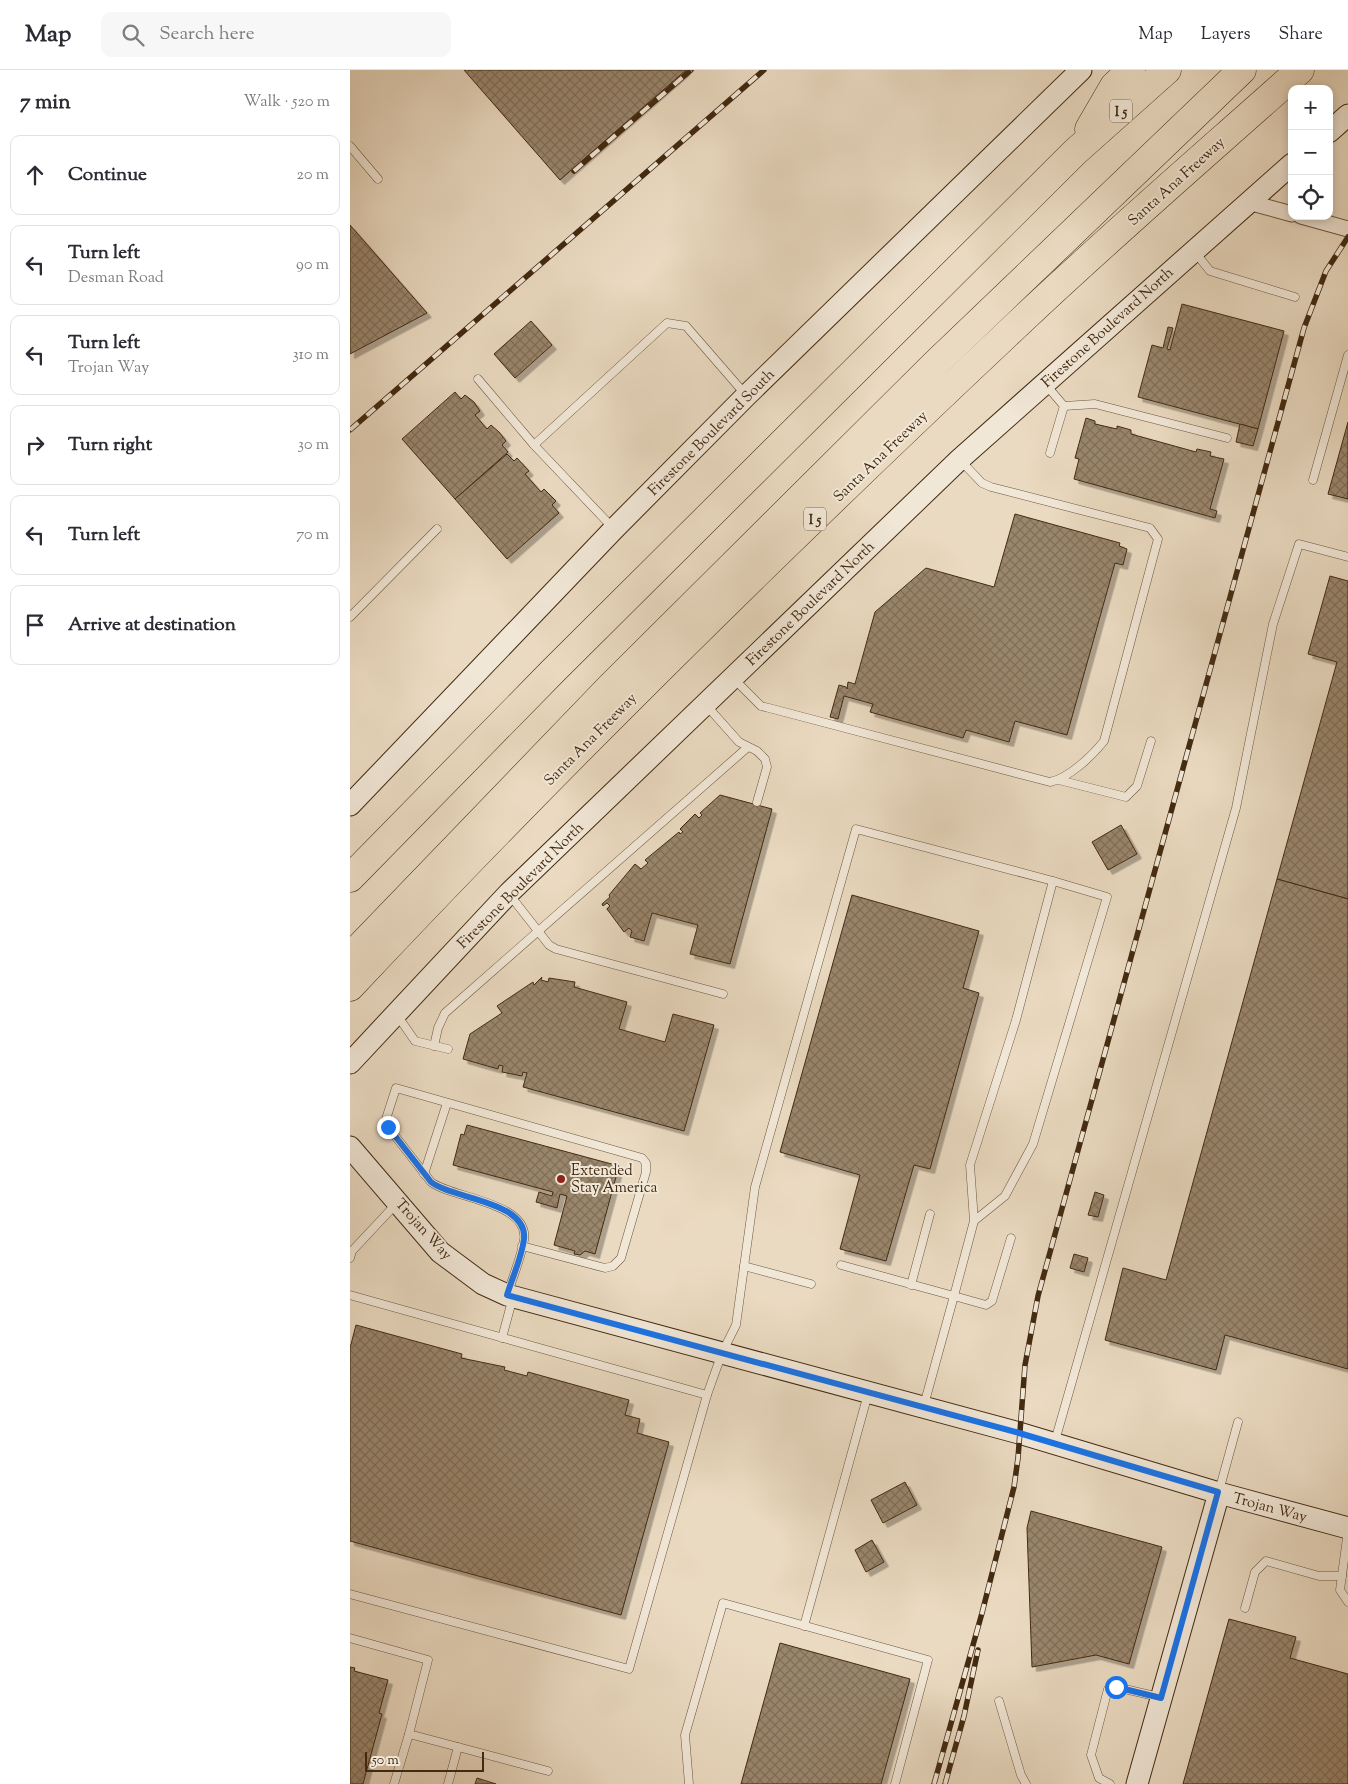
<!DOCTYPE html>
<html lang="en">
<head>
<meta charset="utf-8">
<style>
	body { margin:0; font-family:"Sorts Mill Goudy",serif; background:#f7f7f7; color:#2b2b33 }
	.controls { position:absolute; right:15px; top:15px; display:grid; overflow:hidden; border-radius:10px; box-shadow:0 2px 8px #0003 }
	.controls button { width:45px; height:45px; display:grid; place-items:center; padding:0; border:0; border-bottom:1px solid #e1e1e2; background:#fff; color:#2b2b33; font:25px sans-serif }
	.scale { position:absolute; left:15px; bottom:12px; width:119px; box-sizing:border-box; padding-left:5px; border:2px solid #432a11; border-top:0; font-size:14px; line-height:18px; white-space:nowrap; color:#432a11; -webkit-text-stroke:4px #f1e7d7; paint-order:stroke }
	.stop { position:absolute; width:15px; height:15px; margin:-11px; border:4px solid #1a73e8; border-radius:50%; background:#fff }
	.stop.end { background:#1a73e8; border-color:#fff; box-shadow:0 1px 5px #0008 }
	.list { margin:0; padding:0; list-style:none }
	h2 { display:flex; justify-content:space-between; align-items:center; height:65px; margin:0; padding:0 20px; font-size:21px }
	h2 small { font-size:16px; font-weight:400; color:#7c7c81 }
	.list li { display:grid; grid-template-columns:32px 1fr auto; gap:15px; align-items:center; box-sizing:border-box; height:80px; margin:0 10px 10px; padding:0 10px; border:1px solid #e1e1e2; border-radius:10px }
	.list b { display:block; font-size:19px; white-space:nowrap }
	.list p { margin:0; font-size:16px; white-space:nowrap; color:#7c7c81 }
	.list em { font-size:16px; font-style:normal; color:#7c7c81 }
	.icon { flex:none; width:28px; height:28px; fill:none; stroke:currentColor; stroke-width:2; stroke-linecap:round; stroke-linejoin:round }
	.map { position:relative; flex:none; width:998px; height:1714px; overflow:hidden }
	header { display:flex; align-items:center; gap:30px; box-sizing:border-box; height:70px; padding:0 25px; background:#fff; border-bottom:1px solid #e1e1e2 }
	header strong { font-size:24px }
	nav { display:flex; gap:28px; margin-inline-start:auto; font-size:18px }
	.search { width:350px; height:45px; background:#f7f7f7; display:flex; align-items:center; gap:12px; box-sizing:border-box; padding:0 18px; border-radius:10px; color:#7c7c81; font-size:19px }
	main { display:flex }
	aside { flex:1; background:#fff }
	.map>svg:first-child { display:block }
	.building { fill:url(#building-cross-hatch); stroke:#432a11; filter:url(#shadow) }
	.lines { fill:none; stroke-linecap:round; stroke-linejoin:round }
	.lane-casing { stroke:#6d563d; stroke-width:9 }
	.street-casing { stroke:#6d563d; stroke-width:17 }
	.secondary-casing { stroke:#432a11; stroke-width:23 }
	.highway-casing { stroke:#432a11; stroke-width:29 }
	.lane { stroke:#f1e7d7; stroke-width:8 }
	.street { stroke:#f1e7d7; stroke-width:15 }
	.secondary { stroke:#f1e7d7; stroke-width:21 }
	.highway { stroke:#eadac1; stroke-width:28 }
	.rail-casing { stroke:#432a11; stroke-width:5.5 }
	.rail { stroke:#f1e7d7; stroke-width:4; stroke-dasharray:11; stroke-linecap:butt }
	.route { stroke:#1a73e8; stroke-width:6 }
	.poi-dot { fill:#8f2418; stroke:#f1e7d7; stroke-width:2 }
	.labels { text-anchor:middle; stroke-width:4; stroke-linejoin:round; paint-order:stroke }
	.shield { fill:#f1e7d7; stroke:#77634c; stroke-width:1 }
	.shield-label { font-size:14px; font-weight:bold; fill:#432a11 }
	.street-label { font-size:15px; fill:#432a11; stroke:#f1e7d7 }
	.poi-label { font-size:15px; fill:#432a11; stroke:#f1e7d7; text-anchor:start }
</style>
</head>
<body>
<header>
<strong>Map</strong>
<div class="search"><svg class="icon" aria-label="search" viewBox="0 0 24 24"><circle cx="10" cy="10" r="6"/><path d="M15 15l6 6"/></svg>Search here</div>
<nav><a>Map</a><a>Layers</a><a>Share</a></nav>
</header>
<main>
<aside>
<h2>7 min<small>Walk · 520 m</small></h2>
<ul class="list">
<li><svg class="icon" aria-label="ahead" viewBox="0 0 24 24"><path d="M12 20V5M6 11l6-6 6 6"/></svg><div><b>Continue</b></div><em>20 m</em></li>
<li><svg class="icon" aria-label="left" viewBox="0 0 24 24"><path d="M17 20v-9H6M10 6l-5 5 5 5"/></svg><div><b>Turn left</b><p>Desman Road</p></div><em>90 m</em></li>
<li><svg class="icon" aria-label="left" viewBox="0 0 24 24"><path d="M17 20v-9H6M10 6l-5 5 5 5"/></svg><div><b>Turn left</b><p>Trojan Way</p></div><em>310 m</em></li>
<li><svg class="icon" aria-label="right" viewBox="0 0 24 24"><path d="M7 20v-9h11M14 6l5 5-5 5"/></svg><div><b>Turn right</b></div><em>30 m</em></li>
<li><svg class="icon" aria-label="left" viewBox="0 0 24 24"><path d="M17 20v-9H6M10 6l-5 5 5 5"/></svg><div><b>Turn left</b></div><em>70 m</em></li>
<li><svg class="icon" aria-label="arrive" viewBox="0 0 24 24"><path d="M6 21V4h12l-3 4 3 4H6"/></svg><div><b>Arrive at destination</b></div></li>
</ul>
</aside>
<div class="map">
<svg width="998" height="1714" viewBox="0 0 998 1714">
	<defs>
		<pattern id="building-cross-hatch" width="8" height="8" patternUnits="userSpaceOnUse" patternTransform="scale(1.25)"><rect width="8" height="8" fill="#9a866d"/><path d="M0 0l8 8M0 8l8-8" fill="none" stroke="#7f6e58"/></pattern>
		<filter id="shadow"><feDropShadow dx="4.5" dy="4.5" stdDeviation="0" flood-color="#0004"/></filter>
	</defs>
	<rect width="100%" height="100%" fill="#eadac1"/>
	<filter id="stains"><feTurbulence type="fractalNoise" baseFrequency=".004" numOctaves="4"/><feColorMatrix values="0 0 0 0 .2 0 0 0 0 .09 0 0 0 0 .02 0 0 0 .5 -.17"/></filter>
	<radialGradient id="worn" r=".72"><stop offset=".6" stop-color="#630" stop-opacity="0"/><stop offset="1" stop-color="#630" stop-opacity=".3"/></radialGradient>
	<g class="building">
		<path d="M 114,0 L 336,0 L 210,110 Z"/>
		<path d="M 0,155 L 77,243 L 0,284 Z"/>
		<path d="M 832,234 L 934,261 L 908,359 L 788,327 L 802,275 L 813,278 L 818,257 L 823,258 L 817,279 L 820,280 Z"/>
		<path d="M 181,251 L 202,275 L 165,308 L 144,284 Z"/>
		<path d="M 105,322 L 111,329 L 115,325 L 124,332 L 130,341 L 125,345 L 137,359 L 141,355 L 149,362 L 156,371 L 152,375 L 158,382 L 105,429 L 52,369 Z"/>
		<path d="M 736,348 L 745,351 L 745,354 L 767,359 L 767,356 L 781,360 L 781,364 L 846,382 L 847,379 L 861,382 L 860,386 L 874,389 L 860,439 L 867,441 L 865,448 L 724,409 L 729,389 L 725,388 Z"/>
		<path d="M 998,352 L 998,429 L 978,424 Z"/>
		<path d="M 890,354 L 908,359 L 903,376 L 886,372 Z"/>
		<path d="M 157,384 L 164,391 L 167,388 L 179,401 L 175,404 L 191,422 L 194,419 L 206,431 L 202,435 L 209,443 L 157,489 L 105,429 Z"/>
		<path d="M 665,444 L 770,473 L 769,476 L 777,479 L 773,495 L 765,493 L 717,665 L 665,651 L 659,672 L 616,660 L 613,668 L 520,642 L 523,634 L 494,626 L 488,649 L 480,647 L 489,615 L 496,617 L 497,619 L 498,612 L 505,614 L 525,542 L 576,498 L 644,517 Z"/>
		<path d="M 980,506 L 998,511 L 998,829 L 927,809 L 987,592 L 958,584 Z"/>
		<path d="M 370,725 L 422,739 L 380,894 L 340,884 L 348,855 L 302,843 L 294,871 L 280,867 L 282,861 L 279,858 L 274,862 L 257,839 L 260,836 L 257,833 L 253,836 L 252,834 L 260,827 L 259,825 L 285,794 L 291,799 L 298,793 L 295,790 L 329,762 L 330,764 L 333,762 L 330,759 L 345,744 L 349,748 L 352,745 L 350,743 Z"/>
		<path d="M 771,755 L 787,784 L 758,800 L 742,772 Z"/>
		<path d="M 927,809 L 998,829 L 998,1299 L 875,1265 L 866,1300 L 755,1270 L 773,1198 L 816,1210 Z"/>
		<path d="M 502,825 L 629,861 L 613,918 L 629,923 L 580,1099 L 564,1095 L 536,1191 L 490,1179 L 510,1105 L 430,1082 Z"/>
		<path d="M 192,907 L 191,910 L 198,912 L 199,908 L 225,912 L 224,917 L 277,932 L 269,959 L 315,972 L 323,944 L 364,955 L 334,1061 L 173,1017 L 177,1003 L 173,1002 L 172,1006 L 152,1002 L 153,996 L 149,995 L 148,999 L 113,989 L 120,964 L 152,943 L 147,936 L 183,912 L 184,915 Z"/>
		<path d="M 117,1055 L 269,1096 L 245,1184 L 235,1181 L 230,1185 L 224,1184 L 225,1181 L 204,1175 L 217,1126 L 210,1124 L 207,1138 L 186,1132 L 189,1122 L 202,1126 L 203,1122 L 103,1095 L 111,1064 L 114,1065 Z"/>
		<path d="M 745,1122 L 754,1125 L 748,1147 L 738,1145 Z"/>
		<path d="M 724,1184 L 738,1188 L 734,1202 L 720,1198 Z"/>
		<path d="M 6,1255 L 112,1284 L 111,1288 L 155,1297 L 154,1300 L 177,1306 L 178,1302 L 279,1330 L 275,1345 L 290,1349 L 287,1363 L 319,1372 L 271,1545 L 0,1471 L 0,1278 Z"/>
		<path d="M 555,1412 L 567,1435 L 533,1453 L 521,1430 Z"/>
		<path d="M 681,1441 L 812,1477 L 779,1594 L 746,1585 L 682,1597 L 677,1458 Z"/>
		<path d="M 522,1470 L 534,1492 L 516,1502 L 505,1480 Z"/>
		<path d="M 879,1549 L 946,1567 L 940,1588 L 998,1604 L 998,1714 L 833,1714 Z"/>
		<path d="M 430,1573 L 560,1609 L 531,1714 L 391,1714 Z"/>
		<path d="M 0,1597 L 5,1598 L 4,1601 L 38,1610 L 29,1643 L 32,1644 L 13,1714 L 0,1714 Z"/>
		<path d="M 127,1708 L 146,1714 L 125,1714 Z"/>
	</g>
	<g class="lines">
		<g class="lane-casing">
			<g id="lane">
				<path d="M 0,76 L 28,109"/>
				<path d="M 845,182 L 860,201 L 945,227"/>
				<path d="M 128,309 L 184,375 L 263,458"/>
				<path d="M 696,315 L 714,336 L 700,383"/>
				<path d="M 714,336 L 745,334 L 877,368"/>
				<path d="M 184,375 L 317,253 L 336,256 L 395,324"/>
				<path d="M 963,410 L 998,285"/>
				<path d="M 0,547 L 87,459"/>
				<path d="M 384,609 L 411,636 L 419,638 L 700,712 C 719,708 742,686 754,671 L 808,469 L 800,458 L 641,417 L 632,413 L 611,391"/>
				<path d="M 356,635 L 389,672 L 407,681 L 415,689 L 417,697 L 407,732"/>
				<path d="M 709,710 L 776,727 L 787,716 L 801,671"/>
				<path d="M 159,824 L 199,875 L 206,879 L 373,924"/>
				<path d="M 47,945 L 65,971 L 98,979"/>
				<path d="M 84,976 L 88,958 L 95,943 L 398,677"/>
				<path d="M 74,1104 L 97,1033"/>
				<path d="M 624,1151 L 655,1126 L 683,1074 L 757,827 L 703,811 L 666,950 L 620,1095 L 624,1151 L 604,1226 L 636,1235 L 642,1231 L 661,1168"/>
				<path d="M 0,1188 L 2,1181 L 47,1133"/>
				<path d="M 491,1195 L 604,1226 L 574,1335"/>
				<path d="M 394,1196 L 461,1214"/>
				<path d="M 561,1215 L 580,1144"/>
				<path d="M 158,1223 C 163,1206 171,1188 174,1170 C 180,1132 101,1128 81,1112 L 38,1057 L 36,1049 L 46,1018 L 292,1088 L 296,1093 L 296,1102 L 271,1188 L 263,1196 L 255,1198 L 172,1176"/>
				<path d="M 0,1225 L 357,1325"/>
				<path d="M 152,1268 L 163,1227"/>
				<path d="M 705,1371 L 886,738 L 923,554 L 949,474 L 998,487"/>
				<path d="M 869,1421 L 888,1352"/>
				<path d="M 998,1460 L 990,1520 L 998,1532"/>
				<path d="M 0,1524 L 279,1599 L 357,1325 L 372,1283 L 386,1255 L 405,1117 L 506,759 L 703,811"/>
				<path d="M 895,1538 L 905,1502 L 916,1491 L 969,1506 L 992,1506"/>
				<path d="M 454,1556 L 518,1324"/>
				<path d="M 0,1568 L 78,1590 L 59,1664 L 108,1677 L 98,1714"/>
				<path d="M 649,1631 L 671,1705 L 676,1714"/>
				<path d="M 108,1677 L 198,1701"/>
				<path d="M 44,1714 L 59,1664"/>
				<path d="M 339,1714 L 335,1665 L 373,1533 L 578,1590 L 545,1714"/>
				<path d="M 760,1714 L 749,1708 L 741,1685 L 758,1619 L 766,1617 L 809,1627"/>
			</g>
		</g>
		<g class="street-casing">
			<g id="street">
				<path d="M 898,132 L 942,144"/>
				<path d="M 951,146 L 998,159"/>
			</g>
		</g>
		<g class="secondary-casing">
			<g id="secondary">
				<path d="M 979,62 L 998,45"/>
				<path d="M 0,735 L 264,459 L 396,326 L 731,0"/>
				<path d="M 0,993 L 159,823 L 610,389 L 942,94"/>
				<path d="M 0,1077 L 90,1182 L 133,1214 L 157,1225 L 669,1363 L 869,1423 L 998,1458"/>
				<path d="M 787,1714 L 869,1423"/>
			</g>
		</g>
		<g class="highway-casing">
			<g id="highway">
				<path d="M 739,59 L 764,16 L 781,0"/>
				<path d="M 0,808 L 203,601 L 725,82 L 817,0"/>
				<path d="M 0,887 L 261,616 L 584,295 L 892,0"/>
				<path d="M 0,917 C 216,687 443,465 673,249 C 763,164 857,83 950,0"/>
			</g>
		</g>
		<use href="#lane" class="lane"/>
		<use href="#street" class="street"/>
		<use href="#secondary" class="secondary"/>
		<use href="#highway" class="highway"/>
		<g class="rail-casing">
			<g id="rail">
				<path d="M 224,101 L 341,0"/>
				<path d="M 0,360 L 414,0"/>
				<path d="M 584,1714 L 632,1543 L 664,1417 L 668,1388 L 675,1295 L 688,1226 L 954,258 L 976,201 L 998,167"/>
				<path d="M 595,1714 L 614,1646 L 628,1580"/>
			</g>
		</g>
		<use href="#rail" class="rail"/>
	</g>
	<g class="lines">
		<path class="route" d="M 38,1057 L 81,1112 C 102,1129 178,1131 174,1169 C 172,1187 162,1208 157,1225 L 669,1363 L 868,1422 L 811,1628 L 766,1617"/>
	</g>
	<circle class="poi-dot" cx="211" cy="1109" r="5"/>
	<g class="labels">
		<g class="shield">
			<rect x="760" y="29.5" width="22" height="23" rx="4"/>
			<rect x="454" y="437.5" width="22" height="23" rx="4"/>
		</g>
		<g class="shield-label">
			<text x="771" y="46">I 5</text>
			<text x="465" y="454">I 5</text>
		</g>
		<g class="street-label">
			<text transform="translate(826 111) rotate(-42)" y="5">Santa Ana Freeway</text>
			<text transform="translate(757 257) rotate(-42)" y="5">Firestone Boulevard North</text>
			<text transform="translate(361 362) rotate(-45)" y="5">Firestone Boulevard South</text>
			<text transform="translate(530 386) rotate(-44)" y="5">Santa Ana Freeway</text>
			<text transform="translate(460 533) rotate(-44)" y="5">Firestone Boulevard North</text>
			<text transform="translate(240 669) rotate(-45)" y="5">Santa Ana Freeway</text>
			<text transform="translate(170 815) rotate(-45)" y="5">Firestone Boulevard North</text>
			<text transform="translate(74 1159) rotate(48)" y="5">Trojan Way</text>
			<text transform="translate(920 1437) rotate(15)" y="5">Trojan Way</text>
		</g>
		<g class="poi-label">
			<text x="221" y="1105">Extended<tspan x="221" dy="17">Stay America</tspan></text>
		</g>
	</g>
	<rect width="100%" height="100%" filter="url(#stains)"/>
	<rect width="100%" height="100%" fill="url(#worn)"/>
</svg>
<div class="controls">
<button>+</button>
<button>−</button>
<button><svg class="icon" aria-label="locate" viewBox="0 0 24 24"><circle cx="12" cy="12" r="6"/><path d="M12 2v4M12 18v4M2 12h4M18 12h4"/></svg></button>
</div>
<div class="scale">50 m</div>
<div class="stop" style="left:766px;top:1617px"></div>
<div class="stop end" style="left:38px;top:1057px"></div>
</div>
</main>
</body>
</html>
